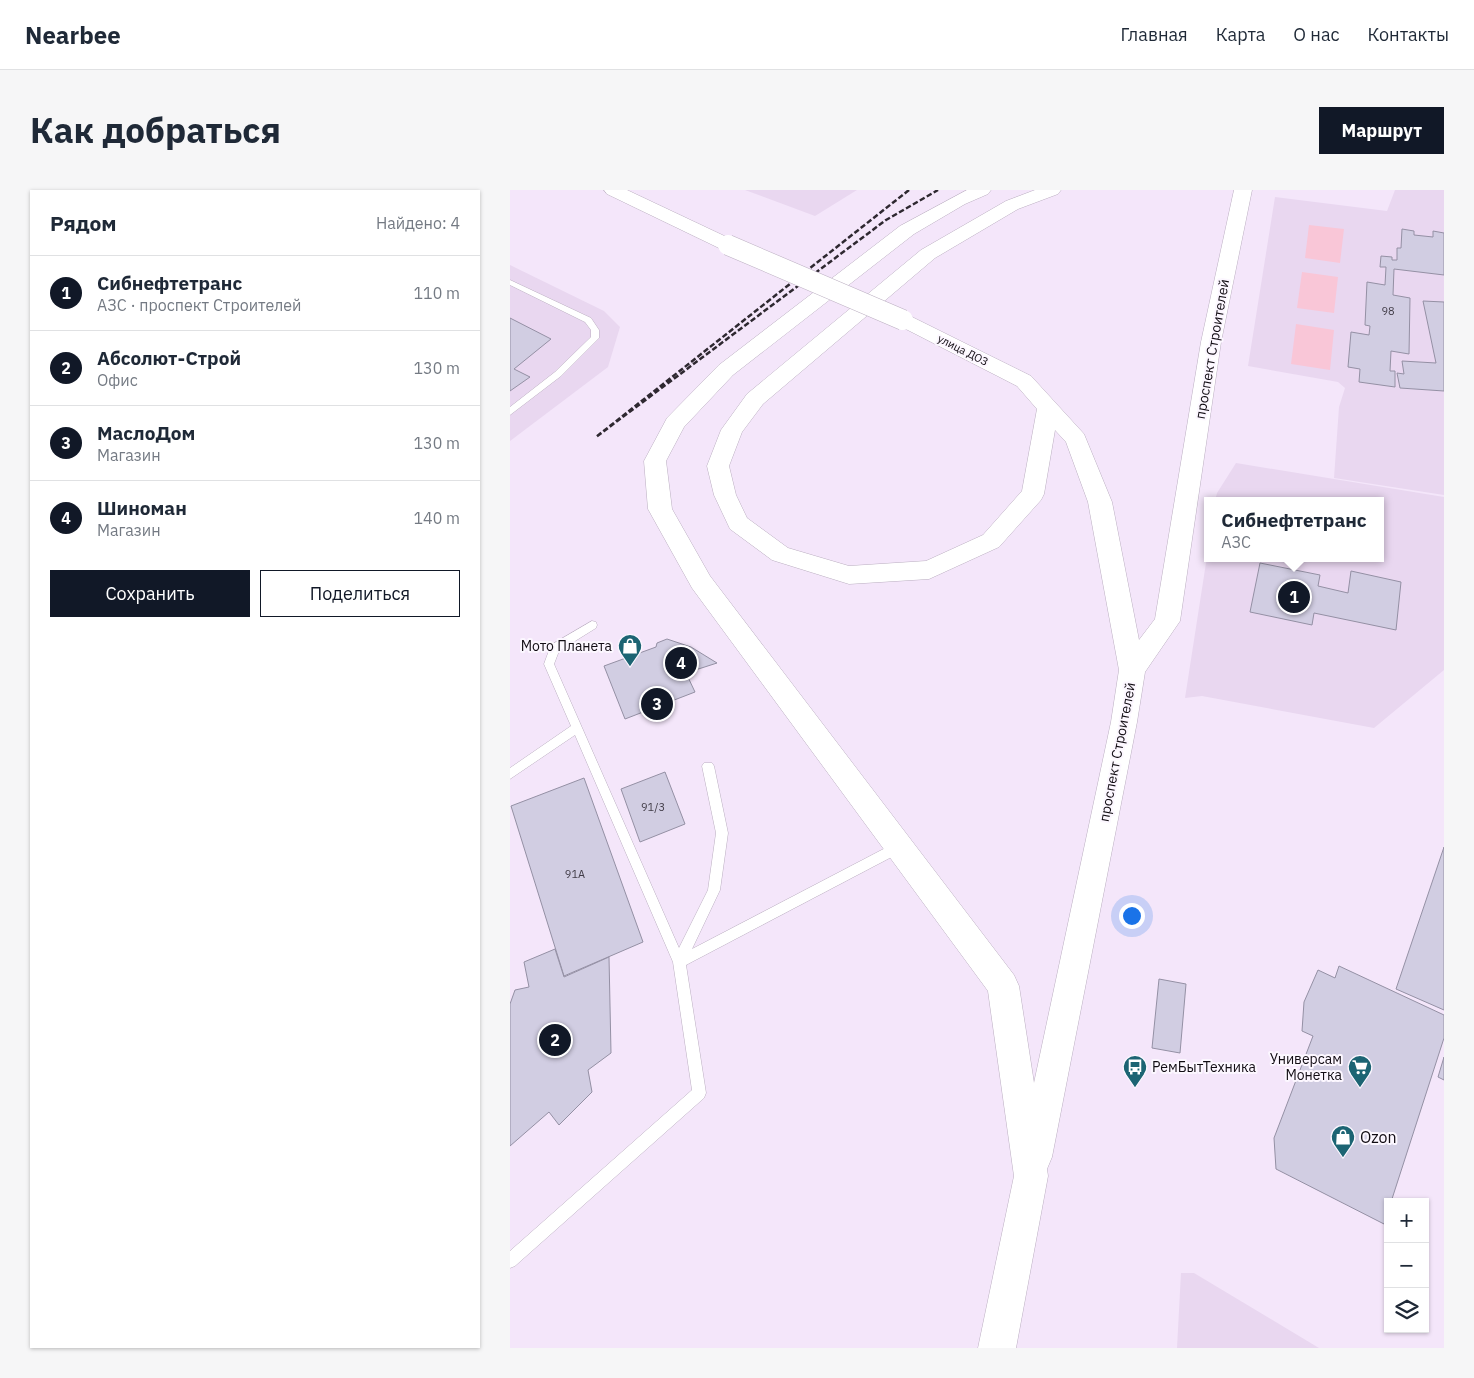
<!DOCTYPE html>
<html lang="ru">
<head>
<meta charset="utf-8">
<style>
	body { margin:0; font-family:"IBM Plex Sans",sans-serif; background:#f6f6f7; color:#1f2937 }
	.controls { position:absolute; right:15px; bottom:15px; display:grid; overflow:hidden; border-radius:0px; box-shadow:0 1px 4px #0004 }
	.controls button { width:45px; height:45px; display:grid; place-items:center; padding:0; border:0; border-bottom:1px solid #e0e1e3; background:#fff; color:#1f2937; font:25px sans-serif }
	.you { position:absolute; left:621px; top:725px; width:18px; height:18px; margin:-12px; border:4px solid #fff; border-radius:50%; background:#1a73e8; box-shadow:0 0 0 8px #1a73e833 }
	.badge { display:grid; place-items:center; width:32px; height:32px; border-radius:50%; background:#111827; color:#fff; font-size:16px; font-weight:700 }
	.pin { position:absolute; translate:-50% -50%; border:2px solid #fff; box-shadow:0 1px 5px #0006 }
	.popup { position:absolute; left:694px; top:307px; width:180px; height:65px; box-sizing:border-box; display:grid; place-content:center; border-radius:0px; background:#fff; filter:drop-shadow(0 1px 4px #0005); font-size:16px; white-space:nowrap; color:#747a83 }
	.popup b { font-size:19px; color:#1f2937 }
	.popup::after { content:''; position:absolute; left:50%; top:100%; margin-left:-10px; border:10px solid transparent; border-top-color:#fff }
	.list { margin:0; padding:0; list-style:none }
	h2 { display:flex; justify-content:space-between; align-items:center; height:65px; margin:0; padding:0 20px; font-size:21px }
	h2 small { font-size:16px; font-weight:400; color:#747a83 }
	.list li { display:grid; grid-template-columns:32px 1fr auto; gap:15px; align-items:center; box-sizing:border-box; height:75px; padding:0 20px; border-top:1px solid #e0e1e3 }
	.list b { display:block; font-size:19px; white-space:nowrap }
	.list p { margin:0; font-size:16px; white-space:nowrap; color:#747a83 }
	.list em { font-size:16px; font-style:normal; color:#747a83 }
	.actions { display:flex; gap:10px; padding:15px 20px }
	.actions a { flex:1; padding:11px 0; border:1px solid #111827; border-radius:0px; text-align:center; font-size:18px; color:#111827 }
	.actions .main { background:#111827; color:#fff }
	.icon { flex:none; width:28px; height:28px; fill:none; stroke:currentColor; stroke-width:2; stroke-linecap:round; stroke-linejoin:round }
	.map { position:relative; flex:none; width:934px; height:1158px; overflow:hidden; border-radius:0px }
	header { display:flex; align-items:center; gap:30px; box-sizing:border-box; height:70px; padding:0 25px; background:#fff; border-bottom:1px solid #e0e1e3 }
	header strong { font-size:24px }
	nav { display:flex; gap:28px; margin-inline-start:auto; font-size:18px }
	.intro { display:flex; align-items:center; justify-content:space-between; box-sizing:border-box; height:120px; padding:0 30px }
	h1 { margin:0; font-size:35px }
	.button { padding:12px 22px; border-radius:0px; background:#111827; color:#fff; font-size:18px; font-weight:700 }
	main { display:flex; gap:30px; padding:0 30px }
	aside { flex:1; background:#fff; border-radius:0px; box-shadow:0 1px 4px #0004 }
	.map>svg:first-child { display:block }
	.built { fill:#e9d7f0 }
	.green { fill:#f9c6d7 }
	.building { fill:#d1cde2; stroke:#9490a4 }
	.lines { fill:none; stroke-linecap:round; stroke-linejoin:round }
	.service-casing { stroke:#bbafc1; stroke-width:1 }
	.secondary-casing { stroke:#bbafc1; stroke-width:1 }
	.service { fill:#fff; fill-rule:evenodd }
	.secondary { fill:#fff; fill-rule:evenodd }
	.rail { stroke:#2e2830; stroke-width:2.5; stroke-dasharray:5.5 2.5; stroke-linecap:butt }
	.secondary-bridge-casing { stroke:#bbafc1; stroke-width:21; stroke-linecap:butt }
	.secondary-bridge { stroke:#fff; stroke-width:20 }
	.labels { text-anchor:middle; stroke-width:4; stroke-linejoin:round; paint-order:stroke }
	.number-label { font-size:11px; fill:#413c47 }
	.far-street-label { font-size:11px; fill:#110c13; stroke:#fcf7ff }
	.street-label { font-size:14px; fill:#110c13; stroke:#fcf7ff }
	.poi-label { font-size:14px; fill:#110c13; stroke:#fcf7ff; text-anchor:end }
	.near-poi-label { font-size:16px; fill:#110c13; stroke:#fcf7ff; text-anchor:start }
</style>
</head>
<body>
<header>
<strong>Nearbee</strong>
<nav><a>Главная</a><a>Карта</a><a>О нас</a><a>Контакты</a></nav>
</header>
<div class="intro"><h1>Как добраться</h1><a class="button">Маршрут</a></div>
<main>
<aside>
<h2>Рядом<small>Найдено: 4</small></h2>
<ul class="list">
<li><span class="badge">1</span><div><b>Сибнефтетранс</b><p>АЗС · проспект Строителей</p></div><em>110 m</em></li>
<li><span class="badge">2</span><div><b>Абсолют-Строй</b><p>Офис</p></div><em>130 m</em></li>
<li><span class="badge">3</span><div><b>МаслоДом</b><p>Магазин</p></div><em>130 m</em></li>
<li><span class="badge">4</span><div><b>Шиноман</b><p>Магазин</p></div><em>140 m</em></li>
</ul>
<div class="actions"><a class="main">Сохранить</a><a>Поделиться</a></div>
</aside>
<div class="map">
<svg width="934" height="1158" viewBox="0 0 934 1158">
	<rect width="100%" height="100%" fill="#f4e6fa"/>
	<g class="built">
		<path d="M 235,0 L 347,0 L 305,26 Z"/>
		<path d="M 885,0 L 934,0 L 934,305 L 824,288 L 829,217 L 835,198 L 828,192 L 738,176 L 765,7 L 877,21 Z"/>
		<path d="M 0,75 L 94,121 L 110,137 L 98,177 L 0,251 Z"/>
		<path d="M 726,273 L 934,307 L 934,480 L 864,538 L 692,506 L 675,508 L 698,360 L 698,368 L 870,368 L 870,311 L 705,311 L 707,303 Z"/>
		<path d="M 671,1083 L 684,1083 L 809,1158 L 667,1158 Z"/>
	</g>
	<g class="green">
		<path d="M 799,35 L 834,39 L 830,73 L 795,68 Z"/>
		<path d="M 792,82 L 828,87 L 824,123 L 787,118 Z"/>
		<path d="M 786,134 L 824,140 L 820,180 L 781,174 Z"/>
	</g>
	<g class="building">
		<path d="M 892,39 L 904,41 L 904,45 L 923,47 L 923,41 L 934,43 L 934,85 L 884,79 L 883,105 L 900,108 L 899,164 L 881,161 L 880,181 L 885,181 L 885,197 L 849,192 L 850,179 L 838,177 L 841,142 L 859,145 L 860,136 L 855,135 L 857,92 L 875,95 L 876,77 L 870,77 L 871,66 L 882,67 L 882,70 L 887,70 L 887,58 L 891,58 Z"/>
		<path d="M 913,111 L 934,112 L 934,201 L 890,198 L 887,183 L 894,184 L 892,171 L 926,173 Z"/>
		<path d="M 0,128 L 41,149 L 4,179 L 20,187 L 0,201 Z"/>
		<path d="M 750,373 L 810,385 L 808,396 L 838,403 L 841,381 L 891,392 L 886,440 L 804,423 L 802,435 L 740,422 Z"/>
		<path d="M 157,449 L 181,457 L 207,473 L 176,483 L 185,502 L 115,529 L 94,476 L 146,457 L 147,453 Z"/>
		<path d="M 155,582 L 175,634 L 130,652 L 111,599 Z"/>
		<path d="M 74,588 L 133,752 L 54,786 L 1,616 Z"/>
		<path d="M 934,657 L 934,820 L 886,799 Z"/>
		<path d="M 45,759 L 54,787 L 99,767 L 101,863 L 78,880 L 82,902 L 49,935 L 39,922 L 0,956 L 0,814 L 5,800 L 19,797 L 14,772 Z"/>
		<path d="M 829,776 L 934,825 L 934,848 L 881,1012 L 878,1012 L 878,1022 L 874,1034 L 766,979 L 764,948 L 803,846 L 792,841 L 794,812 L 808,780 L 825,788 Z"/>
		<path d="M 649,789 L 676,794 L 670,863 L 642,858 Z"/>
		<path d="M 934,867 L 934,890 L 928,887 Z"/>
	</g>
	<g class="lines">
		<g class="service-casing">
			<g id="service">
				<path d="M 0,90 L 81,128 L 89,140 L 89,148 L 51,186 L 0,225 L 0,217 L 45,182 L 81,147 L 81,140 L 75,132 L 0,95 Z"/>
				<path d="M 82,431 L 86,432 L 87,435 L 86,438 L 49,461 L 44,474 L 169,758 L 198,700 L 206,643 L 192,576 L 194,573 L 202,573 L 204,576 L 218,643 L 210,700 L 182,759 L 385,653 L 389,652 L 393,653 L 395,657 L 393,661 L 176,775 L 196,903 L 194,908 L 5,1076 L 0,1078 L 0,1061 L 182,900 L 163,772 L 65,545 L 0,589 L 0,578 L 61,536 L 34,474 L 41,455 Z"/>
			</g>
		</g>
		<g class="secondary-casing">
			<g id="secondary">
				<path d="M 94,0 L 117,0 L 225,51 L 227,55 L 225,59 L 211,59 L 97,4 Z"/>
				<path d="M 457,0 L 481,0 L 478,4 L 455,14 L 404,44 L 223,185 L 174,237 L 156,271 L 162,319 L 200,386 L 504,785 L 509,796 L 524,893 L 601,532 L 609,480 L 578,312 L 556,252 L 545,240 L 534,304 L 531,310 L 489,357 L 419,389 L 339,394 L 262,370 L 220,339 L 204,305 L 197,276 L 211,240 L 237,204 L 411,60 L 496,11 L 525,0 L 551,0 L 548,4 L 508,19 L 425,68 L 253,214 L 232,242 L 219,276 L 226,305 L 237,328 L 278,358 L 339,376 L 416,371 L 473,345 L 512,301 L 527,219 L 507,196 L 386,134 L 383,130 L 386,126 L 393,124 L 400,126 L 521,186 L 574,244 L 602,312 L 629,450 L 645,429 L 691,152 L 724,0 L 742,0 L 711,152 L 670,431 L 635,482 L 627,532 L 542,967 L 537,979 L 538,986 L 506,1158 L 468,1158 L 504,986 L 478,801 L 182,398 L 138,319 L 134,271 L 157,228 L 209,175 L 390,36 Z"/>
			</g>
		</g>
		<use href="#service" class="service"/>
		<use href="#secondary" class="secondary"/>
		<path class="rail" d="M 399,0 L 86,247 L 376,30 L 428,0"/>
		<g class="secondary-bridge-casing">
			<path id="secondary-bridge" d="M 218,55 L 393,130"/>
		</g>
		<use href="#secondary-bridge" class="secondary-bridge"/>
	</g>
	<defs>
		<g id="shop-pin" transform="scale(1.25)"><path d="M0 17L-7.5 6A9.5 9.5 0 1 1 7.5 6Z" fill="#1c6473" stroke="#fcf7ff"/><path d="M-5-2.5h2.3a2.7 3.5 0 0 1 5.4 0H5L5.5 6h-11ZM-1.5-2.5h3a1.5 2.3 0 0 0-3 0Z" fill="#fff"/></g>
		<g id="bus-pin" transform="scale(1.25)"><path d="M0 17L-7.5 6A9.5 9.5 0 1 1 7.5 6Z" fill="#1c6473" stroke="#fcf7ff"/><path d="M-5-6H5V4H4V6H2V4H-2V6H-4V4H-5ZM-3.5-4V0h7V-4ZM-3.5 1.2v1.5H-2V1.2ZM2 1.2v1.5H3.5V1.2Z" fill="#fff"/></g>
		<g id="supermarket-pin" transform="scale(1.25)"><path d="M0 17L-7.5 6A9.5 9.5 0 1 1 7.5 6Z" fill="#1c6473" stroke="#fcf7ff"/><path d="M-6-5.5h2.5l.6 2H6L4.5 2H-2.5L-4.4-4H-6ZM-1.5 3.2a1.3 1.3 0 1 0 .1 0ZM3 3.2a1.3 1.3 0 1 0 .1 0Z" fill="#fff"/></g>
	</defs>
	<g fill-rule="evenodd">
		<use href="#shop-pin" x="120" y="456"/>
		<use href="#bus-pin" x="625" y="877"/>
		<use href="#supermarket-pin" x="850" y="877"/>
		<use href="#shop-pin" x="833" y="947"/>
	</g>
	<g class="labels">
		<g class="number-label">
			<text x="878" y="125">98</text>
			<text x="143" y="621">91/3</text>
			<text x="65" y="688">91А</text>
		</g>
		<g class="far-street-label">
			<text transform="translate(453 160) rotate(27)" y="4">улица ДОЗ</text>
		</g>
		<g class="street-label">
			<text transform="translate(702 159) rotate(-80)" y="5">проспект Строителей</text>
			<text transform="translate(607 562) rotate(-79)" y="5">проспект Строителей</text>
		</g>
		<g class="poi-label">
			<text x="102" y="461">Мото Планета</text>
			<text x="832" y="874">Универсам<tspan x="832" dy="16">Монетка</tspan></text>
			<text x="642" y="882" text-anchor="start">РемБытТехника</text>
		</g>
		<g class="near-poi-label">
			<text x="850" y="953">Ozon</text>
		</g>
	</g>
</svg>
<div class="controls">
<button>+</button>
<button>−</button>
<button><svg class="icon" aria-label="layers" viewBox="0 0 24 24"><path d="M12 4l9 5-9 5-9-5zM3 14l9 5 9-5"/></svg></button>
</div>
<div class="you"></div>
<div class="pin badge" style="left:784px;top:407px">1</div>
<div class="popup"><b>Сибнефтетранс</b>АЗС</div>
<div class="pin badge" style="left:45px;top:850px">2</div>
<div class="pin badge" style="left:147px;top:514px">3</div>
<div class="pin badge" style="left:171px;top:473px">4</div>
</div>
</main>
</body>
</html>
